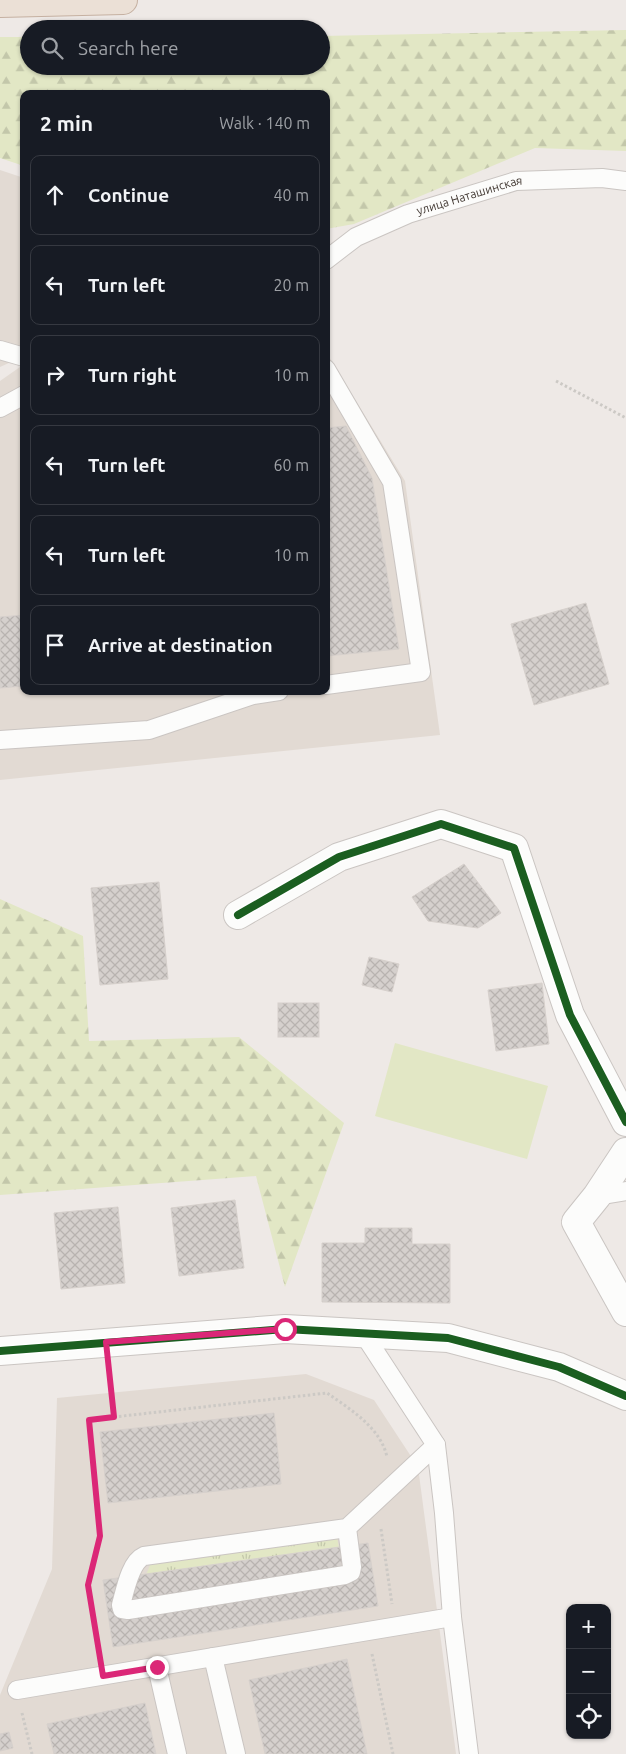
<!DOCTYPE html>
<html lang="en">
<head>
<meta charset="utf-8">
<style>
	body { margin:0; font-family:Ubuntu,sans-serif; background:#20242c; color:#f1f3f6 }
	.controls { position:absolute; right:15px; bottom:15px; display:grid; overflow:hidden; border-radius:10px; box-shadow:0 1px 4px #0004 }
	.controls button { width:45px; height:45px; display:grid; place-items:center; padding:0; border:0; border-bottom:1px solid #363941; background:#171b24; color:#f1f3f6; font:25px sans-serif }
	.stop { position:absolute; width:15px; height:15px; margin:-11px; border:4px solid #db2777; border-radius:50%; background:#fff }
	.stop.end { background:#db2777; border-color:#fff; box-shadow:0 1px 5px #0008 }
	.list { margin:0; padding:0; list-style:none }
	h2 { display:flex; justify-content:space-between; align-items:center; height:65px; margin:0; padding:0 20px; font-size:21px }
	h2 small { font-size:16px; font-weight:400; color:#9ea1a6 }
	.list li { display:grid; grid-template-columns:32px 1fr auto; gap:15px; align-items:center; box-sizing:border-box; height:80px; margin:0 10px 10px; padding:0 10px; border:1px solid #363941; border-radius:10px }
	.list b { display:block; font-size:19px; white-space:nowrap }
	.list em { font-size:16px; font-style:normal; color:#9ea1a6 }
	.icon { flex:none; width:28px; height:28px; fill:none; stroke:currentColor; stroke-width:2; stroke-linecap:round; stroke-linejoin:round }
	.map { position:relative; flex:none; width:626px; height:1754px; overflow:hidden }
	.search { position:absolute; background:#171b24; box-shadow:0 1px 4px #0004; left:20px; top:20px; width:310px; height:55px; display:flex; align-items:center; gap:12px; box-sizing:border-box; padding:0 18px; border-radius:28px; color:#9ea1a6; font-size:19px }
	.panel { position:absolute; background:#171b24; box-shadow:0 1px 4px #0004; left:20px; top:90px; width:310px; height:605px; border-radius:10px }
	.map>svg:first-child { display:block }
	.residential { fill:#e2dad3 }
	.grass { fill:url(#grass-tufts) }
	.forest { fill:url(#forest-firs) }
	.pitch { fill:#e2e7c5 }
	.building { fill:url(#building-cross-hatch); stroke:#d6d0cc }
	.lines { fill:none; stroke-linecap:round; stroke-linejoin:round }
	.lane-casing { stroke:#cac5c2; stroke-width:20 }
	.street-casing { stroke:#cac5c2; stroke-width:30 }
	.highway-casing { stroke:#c5b0a1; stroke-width:30 }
	.path { stroke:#ccc9c5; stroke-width:3; stroke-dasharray:2.5 2.5; stroke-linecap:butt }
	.lane { stroke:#fcfcfb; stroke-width:18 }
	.street { stroke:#fcfcfb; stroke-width:28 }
	.highway { stroke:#ebe0d6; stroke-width:28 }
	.cycleway-casing { stroke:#fff; stroke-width:11 }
	.cycleway { stroke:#1b5e20; stroke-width:8 }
	.route { stroke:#db2777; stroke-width:6 }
	.labels { text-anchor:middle; stroke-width:4; stroke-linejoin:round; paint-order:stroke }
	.street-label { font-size:12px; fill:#423933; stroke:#fff }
</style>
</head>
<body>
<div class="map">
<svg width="626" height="1754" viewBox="0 0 626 1754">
	<defs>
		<pattern id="grass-tufts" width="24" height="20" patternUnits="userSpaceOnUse" patternTransform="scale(1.25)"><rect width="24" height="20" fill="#e2e7c5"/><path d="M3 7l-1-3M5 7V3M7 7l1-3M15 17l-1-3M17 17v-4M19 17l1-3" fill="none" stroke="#c3c7aa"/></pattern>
		<pattern id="forest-firs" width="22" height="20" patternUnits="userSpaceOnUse" patternTransform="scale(1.25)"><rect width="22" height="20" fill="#e2e7c5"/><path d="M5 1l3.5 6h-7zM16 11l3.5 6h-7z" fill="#c3c7aa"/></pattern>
		<pattern id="building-cross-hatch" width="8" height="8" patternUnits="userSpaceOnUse" patternTransform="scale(1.25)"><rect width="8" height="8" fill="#d5d0cd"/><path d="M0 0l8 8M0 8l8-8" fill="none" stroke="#b8b3b0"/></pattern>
	</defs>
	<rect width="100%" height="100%" fill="#eee9e6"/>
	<g class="residential">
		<path d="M 0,170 L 24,178 L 24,356 L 0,367 Z"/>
		<path d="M 326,352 L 405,481 L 440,735 L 0,780 L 0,381 L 20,367 L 24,368 L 24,691 L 326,691 Z"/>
		<path d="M 306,1374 L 374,1400 L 418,1467 L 456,1754 L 0,1754 L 0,1695 L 52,1569 L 57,1398 Z"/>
	</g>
	<path class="grass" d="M 337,1537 L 342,1565 L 137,1597 L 150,1565 Z"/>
	<g class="forest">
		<path d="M 626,30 L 626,151 L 535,148 L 354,224 L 326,229 L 326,94 L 24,94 L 24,166 L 0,158 L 0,37 L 29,37 L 29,66 L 321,66 L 321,36 Z"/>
		<path d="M 0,899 L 83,936 L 89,1041 L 239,1037 L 344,1123 L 285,1287 L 256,1176 L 0,1195 Z"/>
	</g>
	<path class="pitch" d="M 395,1043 L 548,1086 L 527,1159 L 375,1116 Z"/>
	<g class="building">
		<path d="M 346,426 L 372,478 L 399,649 L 326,656 L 326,428 Z"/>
		<path d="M 586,603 L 609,684 L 534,705 L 511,624 Z"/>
		<path d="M 24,615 L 24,686 L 0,688 L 0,617 Z"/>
		<path d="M 464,864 L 501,913 L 478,928 L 428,921 L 412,897 Z"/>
		<path d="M 159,882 L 168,979 L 100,985 L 91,888 Z"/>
		<path d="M 369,957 L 399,964 L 392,992 L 362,985 Z"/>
		<path d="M 542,983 L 549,1044 L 496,1051 L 488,990 Z"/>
		<rect x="278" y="1003" width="41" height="34"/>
		<path d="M 235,1200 L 244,1268 L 179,1276 L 171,1208 Z"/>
		<path d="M 118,1207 L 125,1283 L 61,1289 L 54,1213 Z"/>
		<path d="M 365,1228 L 412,1228 L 412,1244 L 450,1244 L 450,1303 L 322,1302 L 322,1243 L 365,1243 Z"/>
		<path d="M 274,1413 L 281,1484 L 108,1503 L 100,1432 Z"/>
		<path d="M 368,1543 L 378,1606 L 113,1647 L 103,1580 Z"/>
		<path d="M 347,1659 L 367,1754 L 265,1754 L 249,1680 Z"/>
		<path d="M 145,1703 L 156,1754 L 54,1754 L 47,1724 Z"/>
		<path d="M 9,1732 L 13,1748 L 0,1751 L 0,1734 Z"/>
	</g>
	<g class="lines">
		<g class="lane-casing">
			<g id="lane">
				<path id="s1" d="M 326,260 L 356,237 L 408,214 L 516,181 L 602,178 L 626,181"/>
				<path d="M 0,350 L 24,357"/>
				<path d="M 326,369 L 392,482 L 421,672 L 326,685"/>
				<path d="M 0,408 L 24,395"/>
				<path d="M 0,740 L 149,730 L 253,695 L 279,691"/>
				<path d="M 597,1196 L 626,1191"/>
				<path d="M 363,1333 L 436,1445 L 444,1513 L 452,1617 L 469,1754"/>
				<path d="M 347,1528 L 352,1567 L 351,1572 L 345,1575 L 128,1610 L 122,1609 L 121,1605 C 125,1591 130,1562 144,1556 L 347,1528 L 436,1445"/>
				<path d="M 213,1657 L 236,1754"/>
				<path d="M 157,1667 L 177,1754"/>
				<path d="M 17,1690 L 452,1617"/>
			</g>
		</g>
		<g class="street-casing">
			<g id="street">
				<path d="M 238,915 L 339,857 L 441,824 L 514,848 L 570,1015 L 626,1122"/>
				<path d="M 626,1152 L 597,1196 L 576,1222 L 626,1312"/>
				<path d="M 0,1351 L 285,1329 L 448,1338 L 559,1367 L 626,1396"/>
			</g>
		</g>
		<g class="highway-casing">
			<path id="highway" d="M 0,3 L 123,0"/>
		</g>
		<g class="path">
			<path d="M 556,381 L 626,418"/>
			<path d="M 114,1417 L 327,1393 C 350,1409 381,1428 387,1457"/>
			<path d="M 381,1529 L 392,1604"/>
			<path d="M 99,1651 L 88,1585 L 100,1536 L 89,1420 L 114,1417 L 109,1371"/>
			<path d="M 372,1654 L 393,1754"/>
			<path d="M 22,1713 L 32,1754"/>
		</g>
		<use href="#lane" class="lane"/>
		<use href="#street" class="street"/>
		<use href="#highway" class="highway"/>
		<g class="cycleway-casing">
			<g id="cycleway">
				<path d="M 238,915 L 339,857 L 441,824 L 514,848 L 570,1015 L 626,1122"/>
				<path d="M 0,1351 L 285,1329 L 448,1338 L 559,1367 L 626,1396"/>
			</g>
		</g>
		<use href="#cycleway" class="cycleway"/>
	</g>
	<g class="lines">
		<path class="route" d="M 157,1667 L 103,1676 L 88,1585 L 100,1536 L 89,1420 L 114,1417 L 106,1342 L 285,1329"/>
	</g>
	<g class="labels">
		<g class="street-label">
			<text dy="4" stroke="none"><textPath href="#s1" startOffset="159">улица Наташинская</textPath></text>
		</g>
	</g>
</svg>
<div class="controls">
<button>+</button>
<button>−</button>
<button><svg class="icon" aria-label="locate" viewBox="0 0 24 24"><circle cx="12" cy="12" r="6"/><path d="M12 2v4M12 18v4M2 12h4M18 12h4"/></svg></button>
</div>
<div class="stop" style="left:285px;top:1329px"></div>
<div class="stop end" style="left:157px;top:1667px"></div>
<div class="search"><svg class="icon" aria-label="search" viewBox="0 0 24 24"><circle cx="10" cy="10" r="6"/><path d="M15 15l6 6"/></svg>Search here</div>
<section class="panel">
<h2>2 min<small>Walk · 140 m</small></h2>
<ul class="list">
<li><svg class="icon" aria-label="ahead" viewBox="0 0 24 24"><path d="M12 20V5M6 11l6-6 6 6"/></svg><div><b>Continue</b></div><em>40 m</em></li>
<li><svg class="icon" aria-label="left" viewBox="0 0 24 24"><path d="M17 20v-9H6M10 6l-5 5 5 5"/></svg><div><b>Turn left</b></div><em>20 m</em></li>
<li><svg class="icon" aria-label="right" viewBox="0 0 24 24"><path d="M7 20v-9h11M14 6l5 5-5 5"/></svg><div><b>Turn right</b></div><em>10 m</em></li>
<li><svg class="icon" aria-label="left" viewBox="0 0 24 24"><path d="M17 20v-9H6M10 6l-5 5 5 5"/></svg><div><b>Turn left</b></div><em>60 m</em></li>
<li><svg class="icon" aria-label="left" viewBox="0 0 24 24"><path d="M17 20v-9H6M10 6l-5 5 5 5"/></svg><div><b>Turn left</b></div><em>10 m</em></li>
<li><svg class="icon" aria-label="arrive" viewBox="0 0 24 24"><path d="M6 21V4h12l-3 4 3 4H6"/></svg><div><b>Arrive at destination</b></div></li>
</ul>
</section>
</div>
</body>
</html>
